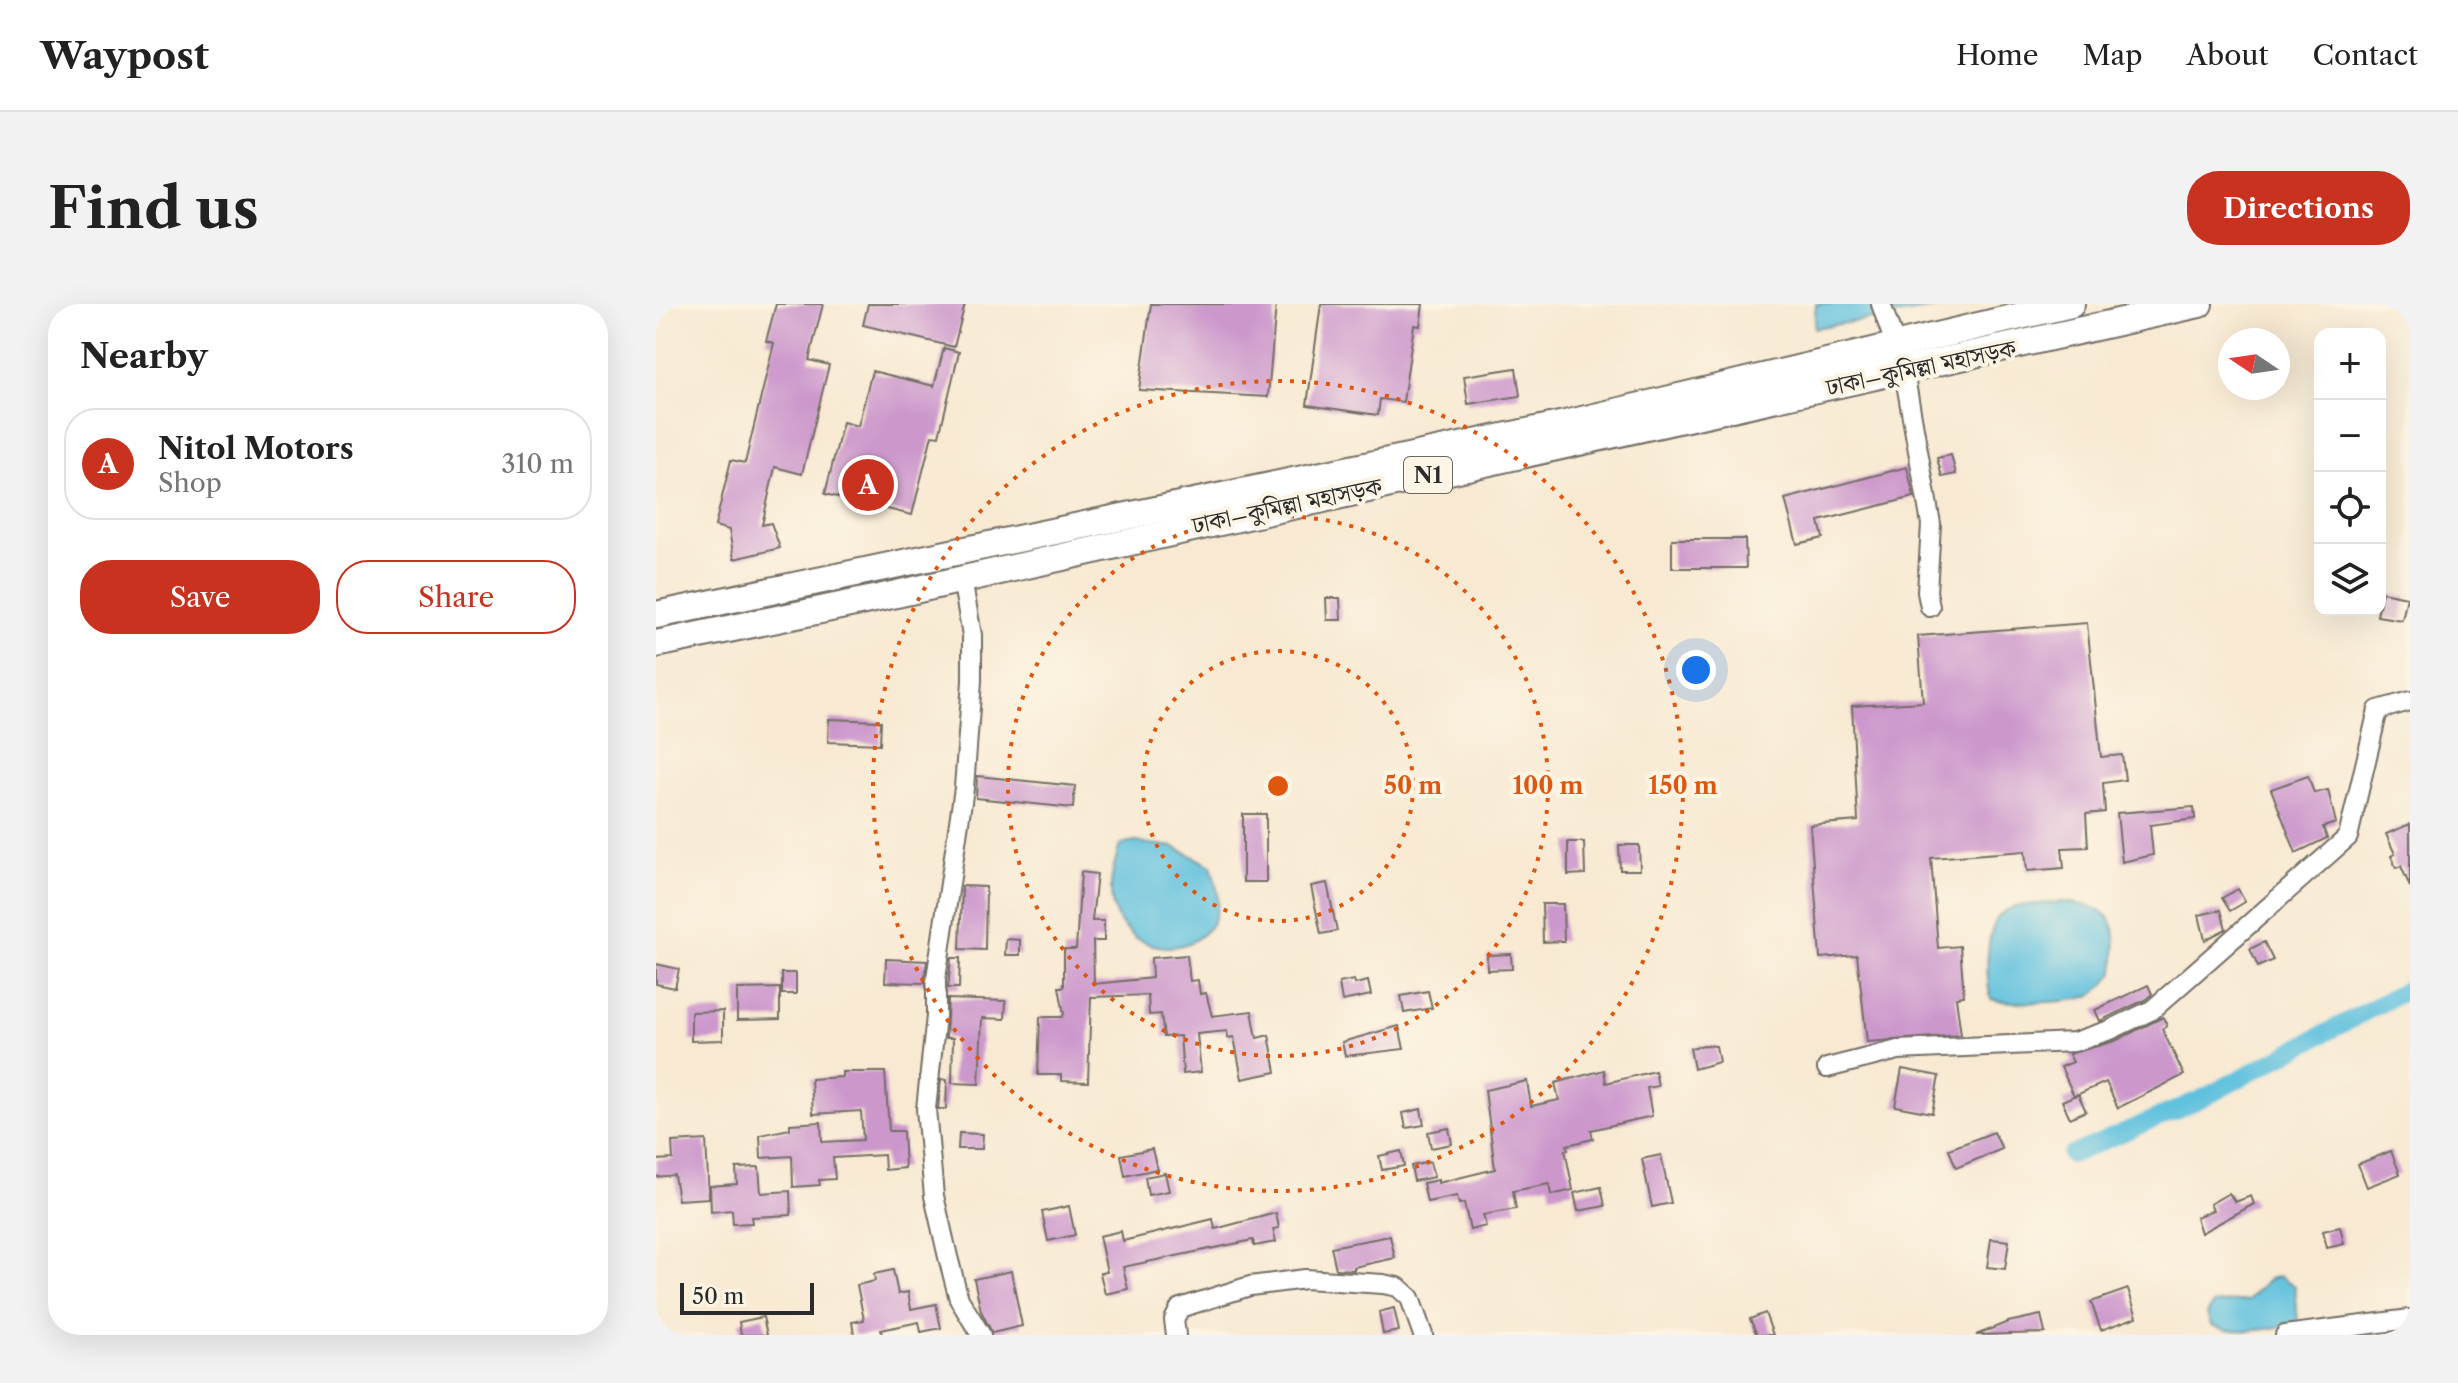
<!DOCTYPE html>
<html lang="en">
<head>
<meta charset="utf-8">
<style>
	body { margin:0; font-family:"Libre Caslon Text","Noto Serif Bengali",serif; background:#f2f2f2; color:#222 }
	.controls { position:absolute; right:24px; top:24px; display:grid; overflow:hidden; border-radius:16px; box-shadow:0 8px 32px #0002 }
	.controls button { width:72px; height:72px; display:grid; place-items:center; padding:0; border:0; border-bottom:2px solid #e0e0e0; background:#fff; color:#222; font:40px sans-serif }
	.compass { position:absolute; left:1562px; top:24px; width:72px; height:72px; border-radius:50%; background:#fff; box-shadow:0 8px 32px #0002; rotate:283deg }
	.scale { position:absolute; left:24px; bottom:20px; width:134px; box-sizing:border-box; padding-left:8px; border:4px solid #2b2b2b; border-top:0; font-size:22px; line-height:28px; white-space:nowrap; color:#2b2b2b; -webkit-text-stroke:6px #fcf5e5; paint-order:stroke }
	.you { position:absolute; left:1040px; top:366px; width:28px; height:28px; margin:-20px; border:6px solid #fff; border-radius:50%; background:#1a73e8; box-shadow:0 0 0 12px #1a73e833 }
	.badge { display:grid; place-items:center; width:52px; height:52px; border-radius:50%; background:#c8321e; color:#fff; font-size:26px; font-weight:700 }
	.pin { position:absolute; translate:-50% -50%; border:4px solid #fff; box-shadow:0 2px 8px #0006 }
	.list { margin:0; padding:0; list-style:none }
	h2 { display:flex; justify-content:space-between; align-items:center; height:104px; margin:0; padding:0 32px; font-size:34px }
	h2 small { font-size:26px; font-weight:400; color:#767676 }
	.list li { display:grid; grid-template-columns:52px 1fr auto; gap:24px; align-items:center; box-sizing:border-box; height:112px; margin:0 16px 16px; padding:0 16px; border:2px solid #e0e0e0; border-radius:32px }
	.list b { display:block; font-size:30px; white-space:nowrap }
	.list p { margin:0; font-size:26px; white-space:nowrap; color:#767676 }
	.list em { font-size:26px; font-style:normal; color:#767676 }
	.actions { display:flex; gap:16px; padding:24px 32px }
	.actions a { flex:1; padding:18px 0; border:2px solid #c8321e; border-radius:32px; text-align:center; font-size:28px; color:#c8321e }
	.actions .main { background:#c8321e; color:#fff }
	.icon { flex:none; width:44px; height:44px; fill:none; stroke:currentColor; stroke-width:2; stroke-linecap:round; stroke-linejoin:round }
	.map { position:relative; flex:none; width:1754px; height:1031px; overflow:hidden; border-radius:32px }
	header { display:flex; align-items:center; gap:48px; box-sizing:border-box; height:112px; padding:0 40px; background:#fff; border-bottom:2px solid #e0e0e0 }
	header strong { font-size:38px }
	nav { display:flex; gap:44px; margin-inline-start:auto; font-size:28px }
	.intro { display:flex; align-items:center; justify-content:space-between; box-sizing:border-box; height:192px; padding:0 48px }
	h1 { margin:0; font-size:56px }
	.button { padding:20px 36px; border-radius:32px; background:#c8321e; color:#fff; font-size:28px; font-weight:700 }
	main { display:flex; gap:48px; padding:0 48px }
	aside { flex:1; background:#fff; border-radius:32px; box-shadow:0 8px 32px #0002 }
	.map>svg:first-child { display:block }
	.water { fill:#60c1de; stroke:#467684; stroke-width:2 }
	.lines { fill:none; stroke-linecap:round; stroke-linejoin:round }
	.canal { stroke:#60c1de; stroke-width:18 }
	.building { fill:#cc98cc }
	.minor-casing { stroke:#736e65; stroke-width:22 }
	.highway-casing { stroke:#736e65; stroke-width:30 }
	.minor { stroke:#fff; stroke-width:18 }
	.highway { stroke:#fff; stroke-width:26 }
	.ring { fill:none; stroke:#df570e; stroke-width:4; stroke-dasharray:4 8 }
	.labels { text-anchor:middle; stroke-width:8; stroke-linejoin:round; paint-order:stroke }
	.shield { fill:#fcf5e5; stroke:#6a6863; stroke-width:2 }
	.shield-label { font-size:22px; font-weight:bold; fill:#2b2b2b }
	.street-label { font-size:24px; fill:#2b2b2b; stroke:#fcf5e5 }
	.centre { fill:#df570e; stroke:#fcf5e5; stroke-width:4 }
	.ring-label { font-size:24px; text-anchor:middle; font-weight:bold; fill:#df570e; stroke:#fcf5e5; stroke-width:8; stroke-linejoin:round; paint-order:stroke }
</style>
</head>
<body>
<header>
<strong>Waypost</strong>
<nav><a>Home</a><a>Map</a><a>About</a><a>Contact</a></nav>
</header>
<div class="intro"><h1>Find us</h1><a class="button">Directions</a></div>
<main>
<aside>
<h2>Nearby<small></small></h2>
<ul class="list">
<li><span class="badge">A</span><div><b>Nitol Motors</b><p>Shop</p></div><em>310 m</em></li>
</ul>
<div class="actions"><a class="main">Save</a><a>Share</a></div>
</aside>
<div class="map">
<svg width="1754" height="1031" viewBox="0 0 1754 1031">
	<rect width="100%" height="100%" fill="#fcf5e5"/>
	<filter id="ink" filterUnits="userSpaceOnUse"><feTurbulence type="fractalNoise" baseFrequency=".0125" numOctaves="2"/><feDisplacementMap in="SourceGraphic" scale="16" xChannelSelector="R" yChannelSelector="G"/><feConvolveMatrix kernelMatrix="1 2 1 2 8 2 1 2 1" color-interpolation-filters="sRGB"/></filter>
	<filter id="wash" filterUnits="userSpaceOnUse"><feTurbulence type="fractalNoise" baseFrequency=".006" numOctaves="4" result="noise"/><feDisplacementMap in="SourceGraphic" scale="32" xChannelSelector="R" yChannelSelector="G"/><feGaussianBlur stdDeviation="1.8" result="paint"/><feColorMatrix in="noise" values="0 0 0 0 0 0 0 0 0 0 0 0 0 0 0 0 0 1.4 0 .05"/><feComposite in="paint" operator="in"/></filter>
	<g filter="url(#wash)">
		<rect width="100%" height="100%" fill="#f8e9d2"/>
		<g class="water">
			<path d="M 1160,0 L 1309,0 L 1158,24 Z"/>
			<path d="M 479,538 L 519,543 L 555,562 C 557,571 562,583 562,592 C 562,665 453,657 455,584 C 455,569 460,554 464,541 Z"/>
			<path d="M 1408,598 C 1462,604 1462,619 1458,669 C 1452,677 1444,686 1435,691 C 1418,700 1354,700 1335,695 C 1329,675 1328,616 1351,606 C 1367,599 1390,600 1408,598 Z"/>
			<path d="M 1624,972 L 1639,982 L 1642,1018 C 1615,1026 1580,1031 1555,1021 L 1551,1010 L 1557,1000 L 1592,996 L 1613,975 Z"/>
		</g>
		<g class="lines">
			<path class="canal" d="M 1415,851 L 1549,793 L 1754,684"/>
		</g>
		<g id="blocks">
			<g class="building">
				<path d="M 120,0 L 167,0 L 153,56 L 173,61 L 146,170 L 119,163 L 106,221 L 115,219 L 124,244 L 78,255 L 73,226 L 59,222 L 75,156 L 89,159 L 118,39 L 110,37 Z"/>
				<path d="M 212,0 L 309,0 L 298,43 L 207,21 Z"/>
				<path d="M 495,0 L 620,0 L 612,93 L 483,86 Z"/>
				<path d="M 665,0 L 767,0 L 764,22 L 758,21 L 747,98 L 724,95 L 722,111 L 651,101 Z"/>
				<path d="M 288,44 L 303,48 L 283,132 L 276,131 L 256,211 L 169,190 L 187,118 L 202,122 L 216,67 L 278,82 Z"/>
				<path d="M 860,64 L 864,92 L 812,100 L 808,72 Z"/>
				<path d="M 1295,151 L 1300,170 L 1286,173 L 1281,154 Z"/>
				<path d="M 1251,163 L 1258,193 L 1163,217 L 1167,234 L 1141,240 L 1129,195 Z"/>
				<path d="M 1016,235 L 1089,235 L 1090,264 L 1016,264 Z"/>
				<path d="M 1726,288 L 1751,293 L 1746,316 L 1721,312 Z"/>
				<path d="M 670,294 L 684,294 L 685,316 L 671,316 Z"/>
				<path d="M 1431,319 L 1445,453 L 1466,451 L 1469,476 L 1447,479 L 1449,508 L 1430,510 L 1432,543 L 1406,544 L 1408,564 L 1371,567 L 1369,547 L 1275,554 L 1282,644 L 1304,642 L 1308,692 L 1300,693 L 1305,731 L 1211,738 L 1201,651 L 1164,654 L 1154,521 L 1202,517 L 1196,402 L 1267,398 L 1262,332 Z"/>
				<path d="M 173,415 L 225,417 L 224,440 L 172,438 Z"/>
				<path d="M 321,472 L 419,482 L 417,504 L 320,494 Z"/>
				<path d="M 1652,472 L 1658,489 L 1672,486 L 1680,519 L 1667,523 L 1671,534 L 1640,549 L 1615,485 Z"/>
				<path d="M 1538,503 L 1539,515 L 1494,521 L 1497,551 L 1466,558 L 1461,509 Z"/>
				<rect x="587" y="510" width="23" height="68"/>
				<path d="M 1754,520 L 1754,583 L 1745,562 L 1740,564 L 1735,552 L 1739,550 L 1730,530 Z"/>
				<path d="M 912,538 L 928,538 L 929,570 L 912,571 Z"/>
				<path d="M 963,541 L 983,541 L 984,566 L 964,566 Z"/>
				<path d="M 425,568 L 441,570 L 436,617 L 448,617 L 448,637 L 437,637 L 438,680 L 496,674 L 495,654 L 531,651 L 534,677 L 542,676 L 544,690 L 550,689 L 556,712 L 596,707 L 601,734 L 613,731 L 620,768 L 586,775 L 578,733 L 572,734 L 571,727 L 541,730 L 545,768 L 527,770 L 524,732 L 508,733 L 505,710 L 493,711 L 492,691 L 435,693 L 432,778 L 405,777 L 405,771 L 382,771 L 384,713 L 406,713 L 408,710 L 403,683 L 408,683 L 408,645 L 420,645 Z"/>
				<path d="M 671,579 L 681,627 L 665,630 L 655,582 Z"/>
				<path d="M 306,582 L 330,583 L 329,646 L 304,645 Z"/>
				<path d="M 1582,585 L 1589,598 L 1574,607 L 1566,594 Z"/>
				<path d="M 886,600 L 907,600 L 908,637 L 887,638 Z"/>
				<path d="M 1565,606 L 1570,625 L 1549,636 L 1543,611 Z"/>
				<path d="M 350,635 L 364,636 L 364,651 L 349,651 Z"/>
				<path d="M 1608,638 L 1617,656 L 1602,663 L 1594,645 Z"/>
				<path d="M 855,650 L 856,665 L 831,666 L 831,651 Z"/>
				<path d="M 295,654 L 304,654 L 303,684 L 292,684 Z"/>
				<path d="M 230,655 L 271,657 L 268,679 L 229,678 Z"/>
				<path d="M 0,660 L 23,665 L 19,684 L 0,680 Z"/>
				<rect x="126" y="669" width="14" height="21"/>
				<path d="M 698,676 L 699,680 L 712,677 L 715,691 L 686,697 L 683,679 Z"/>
				<path d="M 1492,681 L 1496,690 L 1489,696 L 1444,717 L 1439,706 Z"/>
				<path d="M 124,684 L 124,715 L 81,716 L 81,685 Z"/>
				<path d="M 772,687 L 776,704 L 748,709 L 745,692 Z"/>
				<path d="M 292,695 L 350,697 L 349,715 L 326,714 L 323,780 L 296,779 L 297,734 L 290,734 Z"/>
				<path d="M 67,707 L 67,736 L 35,737 L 35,708 Z"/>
				<path d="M 1507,713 L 1511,722 L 1506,725 L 1528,771 L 1462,804 L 1450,778 L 1418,792 L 1405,763 L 1417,758 L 1413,750 L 1459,737 Z"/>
				<path d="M 743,722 L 748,745 L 689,752 L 686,738 Z"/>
				<path d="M 1048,741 L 1060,742 L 1063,758 L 1038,765 L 1034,744 Z"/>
				<path d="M 1246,765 L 1283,772 L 1276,809 L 1239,802 Z"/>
				<path d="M 948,766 L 950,779 L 999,767 L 1002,782 L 991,784 L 996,812 L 935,826 L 937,835 L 911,841 L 912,846 L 909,846 L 917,886 L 895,891 L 893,880 L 857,887 L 860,905 L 827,911 L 830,922 L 814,926 L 808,899 L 803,900 L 801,892 L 771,898 L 767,879 L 782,876 L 782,879 L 839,865 L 829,786 L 871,777 L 875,802 L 903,796 L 899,779 Z"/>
				<path d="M 186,768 L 229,768 L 233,827 L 247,827 L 249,864 L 229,866 L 228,851 L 177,854 L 179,875 L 163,876 L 164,881 L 137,883 L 136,852 L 105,854 L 104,831 L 134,825 L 134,820 L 165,818 L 166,838 L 207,836 L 205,807 L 157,810 L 155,775 L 186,773 Z"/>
				<path d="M 285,775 L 291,776 L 290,805 L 282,805 Z"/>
				<path d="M 1422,790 L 1430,807 L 1414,814 L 1406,797 Z"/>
				<path d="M 765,805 L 768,821 L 750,824 L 747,809 Z"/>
				<path d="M 793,824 L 796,840 L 775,844 L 772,828 Z"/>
				<path d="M 1338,828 L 1346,845 L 1300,864 L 1293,845 Z"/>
				<path d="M 303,829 L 327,830 L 326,845 L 302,845 Z"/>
				<path d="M 50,836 L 53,894 L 22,896 L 18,871 L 0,873 L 0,856 L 17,855 L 16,838 Z"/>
				<path d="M 496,845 L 501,865 L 469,872 L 465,851 Z"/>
				<path d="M 745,847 L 748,862 L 726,866 L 723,852 Z"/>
				<path d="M 1735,847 L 1744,870 L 1711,883 L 1702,860 Z"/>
				<path d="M 1005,851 L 1015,899 L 996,903 L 986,855 Z"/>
				<path d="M 774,858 L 778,873 L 758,877 L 755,862 Z"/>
				<path d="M 103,863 L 105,889 L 134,887 L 135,911 L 95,913 L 96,919 L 77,920 L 76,906 L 55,908 L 54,882 L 81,880 L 80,864 Z"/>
				<path d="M 509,869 L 513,887 L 492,891 L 489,873 Z"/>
				<path d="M 945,883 L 949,902 L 922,907 L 918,889 Z"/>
				<path d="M 1573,889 L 1579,898 L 1595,892 L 1598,900 L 1545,929 L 1540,913 L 1557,906 L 1554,900 Z"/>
				<path d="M 413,902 L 419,931 L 392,937 L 386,908 Z"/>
				<path d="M 620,909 L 623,924 L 617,925 L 620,938 L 598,942 L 597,936 L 467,963 L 472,985 L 449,990 L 444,969 L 451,968 L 443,932 L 465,927 L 467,937 L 557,915 L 559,925 Z"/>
				<path d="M 1684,923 L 1688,940 L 1671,944 L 1667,927 Z"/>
				<path d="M 734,932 L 739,954 L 698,963 L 698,966 L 680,965 L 675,943 Z"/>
				<path d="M 1335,935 L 1353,937 L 1349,965 L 1331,963 Z"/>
				<path d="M 237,966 L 242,990 L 252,988 L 255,1005 L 280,1000 L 285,1024 L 265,1028 L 263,1018 L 225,1026 L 226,1031 L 198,1031 L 196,1018 L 208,1016 L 201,981 L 219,977 L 218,970 Z"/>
				<path d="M 355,967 L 366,1022 L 336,1029 L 325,1007 L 318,975 Z"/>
				<path d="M 1472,985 L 1481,1013 L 1445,1026 L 1435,998 Z"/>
				<path d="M 738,1004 L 743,1027 L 727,1030 L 723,1008 Z"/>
				<path d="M 1109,1009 L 1117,1031 L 1101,1031 L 1094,1015 Z"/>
				<path d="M 1385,1011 L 1389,1029 L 1320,1031 L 1352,1018 Z"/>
				<path d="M 107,1013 L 111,1031 L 85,1031 L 83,1018 Z"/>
			</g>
		</g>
	</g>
	<g filter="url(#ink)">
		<use href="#blocks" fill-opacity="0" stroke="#736e65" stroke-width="2"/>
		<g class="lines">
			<g class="minor-casing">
				<g id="minor">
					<path d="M 1225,0 L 1239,40"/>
					<path d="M 1248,68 L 1275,220 L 1271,288 L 1274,303"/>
					<path d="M 306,275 L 316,331 L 316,377 L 308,484 L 280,675 L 280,712 L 270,805 L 278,892 L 292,953 L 303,995 L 325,1031"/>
					<path d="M 1171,764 L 1242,746 L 1418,738 L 1454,726 L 1496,706 L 1692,533 L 1722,406 L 1754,397"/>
					<path d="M 520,1031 L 518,1016 L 524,1004 L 594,982 L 649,975 L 727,980 L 742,983 L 754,994 L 767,1031"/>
					<path d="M 1629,1031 L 1754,1015"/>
				</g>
			</g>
			<g class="highway-casing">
				<g id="highway">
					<path d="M 0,311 L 909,120 L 1415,0"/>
					<path d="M 0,340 L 218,295 L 1543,0"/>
				</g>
			</g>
			<use href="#minor" class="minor"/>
			<use href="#highway" class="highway"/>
		</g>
	</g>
	<g class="ring">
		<circle cx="622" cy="482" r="135"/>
		<circle cx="622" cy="482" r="270"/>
		<circle cx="622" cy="482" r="405"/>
	</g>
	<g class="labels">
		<rect class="shield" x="748" y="153" width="48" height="36" rx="6"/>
		<g class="shield-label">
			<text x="772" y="179">N1</text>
		</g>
		<g class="street-label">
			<text transform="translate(1265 64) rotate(-12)" y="8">ঢাকা–কুমিল্লা মহাসড়ক</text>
			<text transform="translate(631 202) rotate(-12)" y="8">ঢাকা–কুমিল্লা মহাসড়ক</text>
		</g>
	</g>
	<circle cx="622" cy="482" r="12" class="centre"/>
	<g class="ring-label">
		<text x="757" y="490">50 m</text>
		<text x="892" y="490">100 m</text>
		<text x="1027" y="490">150 m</text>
	</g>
</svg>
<div class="controls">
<button>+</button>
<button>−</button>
<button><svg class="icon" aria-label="locate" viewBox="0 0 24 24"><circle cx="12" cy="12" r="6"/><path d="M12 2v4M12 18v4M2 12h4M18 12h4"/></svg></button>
<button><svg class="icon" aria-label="layers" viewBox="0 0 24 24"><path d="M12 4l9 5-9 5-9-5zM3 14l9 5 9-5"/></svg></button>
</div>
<svg class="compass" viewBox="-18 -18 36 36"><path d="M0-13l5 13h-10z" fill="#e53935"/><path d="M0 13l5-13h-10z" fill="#767676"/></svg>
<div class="scale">50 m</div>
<div class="you"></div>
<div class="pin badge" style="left:212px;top:181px">A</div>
</div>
</main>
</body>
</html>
